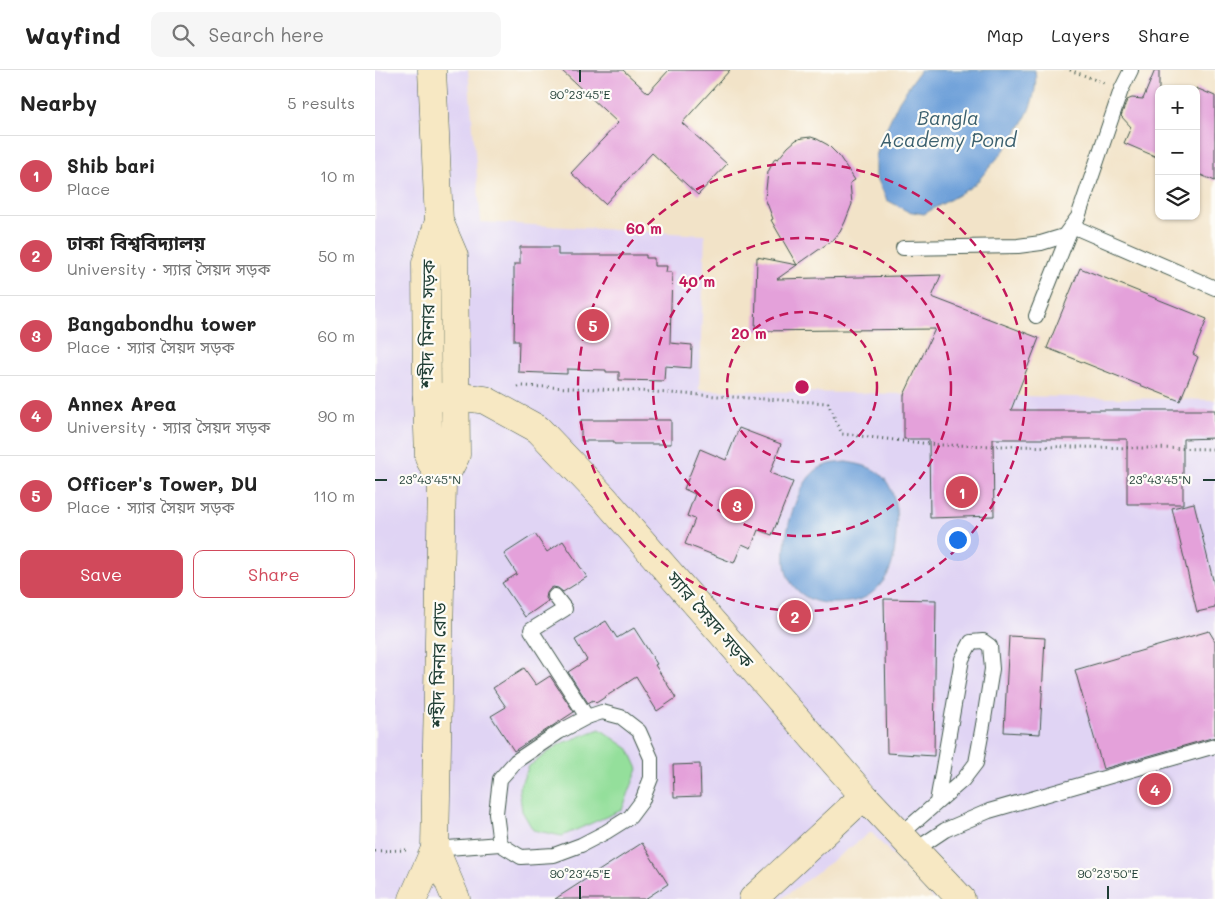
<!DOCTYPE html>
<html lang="en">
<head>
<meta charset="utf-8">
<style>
	body { margin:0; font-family:Mali,"Noto Sans Bengali",sans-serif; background:#f6f6f6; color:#222 }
	.controls { position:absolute; right:15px; top:15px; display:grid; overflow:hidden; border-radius:10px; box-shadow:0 1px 4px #0004 }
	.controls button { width:45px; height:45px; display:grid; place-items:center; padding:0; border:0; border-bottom:1px solid #e0e0e0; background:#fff; color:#222; font:25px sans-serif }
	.you { position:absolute; left:582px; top:469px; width:18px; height:18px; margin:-12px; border:4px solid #fff; border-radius:50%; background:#1a73e8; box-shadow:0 0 0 8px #1a73e833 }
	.badge { display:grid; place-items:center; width:32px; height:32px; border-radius:50%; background:#d1495b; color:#fff; font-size:16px; font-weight:700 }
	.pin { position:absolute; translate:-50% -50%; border:2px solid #fff; box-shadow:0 1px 5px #0006 }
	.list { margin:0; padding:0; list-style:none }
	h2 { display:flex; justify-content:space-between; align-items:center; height:65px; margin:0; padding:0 20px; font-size:21px }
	h2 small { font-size:16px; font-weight:400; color:#767676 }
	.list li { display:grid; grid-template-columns:32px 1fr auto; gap:15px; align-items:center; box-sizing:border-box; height:80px; padding:0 20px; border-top:1px solid #e0e0e0 }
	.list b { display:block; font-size:19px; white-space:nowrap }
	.list p { margin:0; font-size:16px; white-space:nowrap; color:#767676 }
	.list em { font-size:16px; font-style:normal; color:#767676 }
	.actions { display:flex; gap:10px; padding:15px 20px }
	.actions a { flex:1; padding:11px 0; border:1px solid #d1495b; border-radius:10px; text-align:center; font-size:18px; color:#d1495b }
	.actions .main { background:#d1495b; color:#fff }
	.icon { flex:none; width:28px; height:28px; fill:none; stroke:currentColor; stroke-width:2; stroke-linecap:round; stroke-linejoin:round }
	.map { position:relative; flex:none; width:840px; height:829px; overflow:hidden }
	header { display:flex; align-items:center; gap:30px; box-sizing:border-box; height:70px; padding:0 25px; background:#fff; border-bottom:1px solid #e0e0e0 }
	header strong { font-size:24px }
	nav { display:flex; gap:28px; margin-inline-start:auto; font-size:18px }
	.search { width:350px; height:45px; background:#f6f6f6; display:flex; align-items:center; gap:12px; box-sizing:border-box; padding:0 18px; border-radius:10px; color:#767676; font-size:19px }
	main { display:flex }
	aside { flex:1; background:#fff }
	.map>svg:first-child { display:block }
	.built { fill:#e0d4f4 }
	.green { fill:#94df9b; stroke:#5a8e68 }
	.water { fill:#6ea0d9; stroke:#466e86 }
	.building { fill:#e4a1da }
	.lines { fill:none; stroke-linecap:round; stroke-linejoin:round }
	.lane-casing { stroke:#3f564a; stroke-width:16 }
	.secondary-casing { stroke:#3f564a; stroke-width:29 }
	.path { stroke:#3f564a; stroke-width:3; stroke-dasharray:1 4; stroke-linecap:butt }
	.lane { stroke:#fff; stroke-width:14 }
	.secondary { stroke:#f7e8c3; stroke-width:28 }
	.ticks { fill:none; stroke:#1f3d34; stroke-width:2 }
	.ring { fill:none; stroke:#c2185b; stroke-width:2.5; stroke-dasharray:9 6 }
	.labels { text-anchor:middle; stroke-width:4.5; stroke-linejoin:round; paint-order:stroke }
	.street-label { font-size:18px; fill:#1f3d34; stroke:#fdfcf7 }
	.water-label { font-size:19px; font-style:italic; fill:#3b606e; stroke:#fdfcf7 }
	.ticks-label { font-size:12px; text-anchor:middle; fill:#1f3d34; stroke:#fdfcf7; stroke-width:4.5; stroke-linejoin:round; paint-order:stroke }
	.centre { fill:#c2185b; stroke:#fdfcf7; stroke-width:2.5 }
	.ring-label { font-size:15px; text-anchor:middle; font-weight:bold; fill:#c2185b; stroke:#fdfcf7; stroke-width:4.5; stroke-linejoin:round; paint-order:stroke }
</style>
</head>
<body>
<header>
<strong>Wayfind</strong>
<div class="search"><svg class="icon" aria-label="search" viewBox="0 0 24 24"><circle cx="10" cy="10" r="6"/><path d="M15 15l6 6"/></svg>Search here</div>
<nav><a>Map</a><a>Layers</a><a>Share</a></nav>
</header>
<main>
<aside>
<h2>Nearby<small>5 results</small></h2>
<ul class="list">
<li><span class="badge">1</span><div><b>Shib bari</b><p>Place</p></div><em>10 m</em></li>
<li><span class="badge">2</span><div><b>ঢাকা বিশ্ববিদ্যালয়</b><p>University · স্যার সৈয়দ সড়ক</p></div><em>50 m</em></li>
<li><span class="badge">3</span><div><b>Bangabondhu tower</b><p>Place · স্যার সৈয়দ সড়ক</p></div><em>60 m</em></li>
<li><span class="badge">4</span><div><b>Annex Area</b><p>University · স্যার সৈয়দ সড়ক</p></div><em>90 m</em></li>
<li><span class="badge">5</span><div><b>Officer's Tower, DU</b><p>Place · স্যার সৈয়দ সড়ক</p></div><em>110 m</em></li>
</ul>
<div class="actions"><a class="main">Save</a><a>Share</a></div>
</aside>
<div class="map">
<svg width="840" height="829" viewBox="0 0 840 829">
	<rect width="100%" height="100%" fill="#fdfcf7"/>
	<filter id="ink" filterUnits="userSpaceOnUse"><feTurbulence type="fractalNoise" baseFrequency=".02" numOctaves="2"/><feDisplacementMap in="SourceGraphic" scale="10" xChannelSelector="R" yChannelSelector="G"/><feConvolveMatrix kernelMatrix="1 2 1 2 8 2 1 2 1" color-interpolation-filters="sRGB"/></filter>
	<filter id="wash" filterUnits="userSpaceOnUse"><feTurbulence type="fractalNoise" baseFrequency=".0096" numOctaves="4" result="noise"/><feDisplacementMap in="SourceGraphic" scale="20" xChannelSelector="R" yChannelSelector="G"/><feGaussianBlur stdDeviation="1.12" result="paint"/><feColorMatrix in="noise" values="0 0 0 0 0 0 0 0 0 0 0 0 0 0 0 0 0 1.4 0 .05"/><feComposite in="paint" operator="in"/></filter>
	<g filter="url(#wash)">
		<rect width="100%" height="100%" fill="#f2e3c8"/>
		<path class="built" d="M 0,0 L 93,0 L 106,152 L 330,165 L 324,320 L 840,330 L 840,829 L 558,829 L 496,762 L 406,829 L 0,829 Z"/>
		<path class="green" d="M 225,659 L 254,679 L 263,699 L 247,740 L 187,766 L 158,760 L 147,741 L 144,718 L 154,696 L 185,674 Z"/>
		<g class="water">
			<path d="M 545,0 L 660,0 C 666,36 635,75 612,100 C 607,106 602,113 596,117 C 581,127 564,135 549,144 L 532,141 L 512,130 L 501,106 L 501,86 L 509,63 L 524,31 Z"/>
			<path d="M 471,392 C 483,394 496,396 506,405 C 515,413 520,428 521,439 C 523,450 520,490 515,499 C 512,508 504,517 497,523 C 486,532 470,533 457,533 C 438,534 423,525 414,509 C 401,485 419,419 439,402 C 448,394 459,393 471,392 Z"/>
		</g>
		<g id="blocks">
			<g class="building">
				<path d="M 186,0 L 248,0 L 273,23 L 294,0 L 355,0 L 307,53 L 352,94 L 323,125 L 277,83 L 230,134 L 196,103 L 243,53 Z"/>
				<path d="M 780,0 L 784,0 L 784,88 L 749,73 L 756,57 L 746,46 L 752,30 L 757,28 L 768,29 Z"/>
				<path d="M 821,18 L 840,26 L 840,111 L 821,103 Z"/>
				<path d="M 436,67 L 442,69 L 453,75 L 464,86 L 480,110 L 475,113 L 477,134 L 470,152 L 465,162 L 459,169 L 402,209 L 566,205 L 557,227 L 664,268 L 636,340 L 840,340 L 840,368 L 808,369 L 808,434 L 752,434 L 752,369 L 618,369 L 619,446 L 555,448 L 554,369 L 529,369 L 529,325 L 560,259 L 380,261 L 382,187 L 422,195 L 396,150 L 398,149 L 390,128 L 393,102 L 400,88 L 403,89 L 413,77 L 421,70 L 427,68 Z"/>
				<path d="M 145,177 L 183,177 L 183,185 L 271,185 L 271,188 L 279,188 L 279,196 L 292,196 L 291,202 L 297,202 L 295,273 L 317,275 L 316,298 L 290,296 L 289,311 L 244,310 L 244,302 L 231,302 L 231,300 L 192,299 L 192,304 L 143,302 L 144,271 L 139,271 L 140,215 L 139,215 L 139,194 L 145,194 Z"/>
				<path d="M 705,198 L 832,249 L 818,284 L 823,287 L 805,331 L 672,278 Z"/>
				<path d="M 206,350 L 296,350 L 296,374 L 239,374 L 239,371 L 206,371 Z"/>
				<path d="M 364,358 L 406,374 L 395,403 L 418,412 L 397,465 L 383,460 L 376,478 L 367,474 L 359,493 L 310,474 L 320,449 L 312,446 L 320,424 L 309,419 L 325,379 L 351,390 Z"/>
				<path d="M 819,433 L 840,518 L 840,538 L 822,542 L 797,438 Z"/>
				<path d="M 160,464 L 172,482 L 188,471 L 212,507 L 188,522 L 183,518 L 178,517 L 175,519 L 172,523 L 171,528 L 173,531 L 150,547 L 127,513 L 142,504 L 129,484 Z"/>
				<path d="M 509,529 L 561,530 L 559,686 L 512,683 Z"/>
				<path d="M 231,551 L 242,568 L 259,558 L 282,594 L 280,595 L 301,628 L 282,641 L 261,607 L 221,633 L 218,630 L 213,633 L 193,602 L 212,590 L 200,570 Z"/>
				<path d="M 834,561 L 840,571 L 840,667 L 728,699 L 700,600 Z"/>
				<path d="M 634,566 L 670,568 L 665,664 L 629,662 Z"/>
				<path d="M 149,598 L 161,615 L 175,606 L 199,642 L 139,681 L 116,646 L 131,637 L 118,618 Z"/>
				<path d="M 325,694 L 326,726 L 299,727 L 298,695 Z"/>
				<path d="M 267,773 L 293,814 L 270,829 L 180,829 Z"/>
			</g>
		</g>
	</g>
	<g filter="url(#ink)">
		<use href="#blocks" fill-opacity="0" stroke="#3f564a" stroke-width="1"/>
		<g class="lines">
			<g class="lane-casing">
				<g id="lane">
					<path d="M 528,178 L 643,176 L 666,173 L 689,166 L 703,147 L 746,20 L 756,0"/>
					<path d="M 661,246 L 697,156 L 840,218"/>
					<path d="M 180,526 L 190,539 L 156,560 L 212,647"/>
					<path d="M 525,765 L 588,710 L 601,693 L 608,655 L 617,599 L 615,576 L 608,571 L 596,572 L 587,589 L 562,732"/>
					<path d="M 60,779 L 125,774 L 146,787 L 179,785 L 206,775 L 231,762 L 255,747 L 267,731 L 276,708 L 276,688 L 264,661 L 246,647 L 227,642 L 212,647 L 184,662 L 141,691 L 125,709 L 121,743 L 125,774"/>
					<path d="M 540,780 L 570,760 L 614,741 L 840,676"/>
				</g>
			</g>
			<g class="secondary-casing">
				<g id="secondary">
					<path d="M 57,0 L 64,151 L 51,193 L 52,328 L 54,388 L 67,412"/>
					<path d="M 64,151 L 79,186 L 81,385 L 67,412 L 60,779 L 81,829"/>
					<path d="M 52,328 L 81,326 L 110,330 L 163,359 L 228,427 L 489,726 L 586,829"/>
					<path d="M 38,829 L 60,779"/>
					<path d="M 378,829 L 489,726"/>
				</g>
			</g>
			<g class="path">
				<path d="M 695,0 L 729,13"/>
				<path d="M 143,317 L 147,316 L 247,320 L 453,333 L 467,364 L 564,375 L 840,379"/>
				<path d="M 0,781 L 32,780"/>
			</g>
			<use href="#lane" class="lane"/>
			<use href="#secondary" class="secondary"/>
		</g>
	</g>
	<path class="ticks" d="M 205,0 L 205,12M 0,410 L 12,410M 828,410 L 840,410M 205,816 L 205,829M 733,816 L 733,829"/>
	<g class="ring">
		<circle cx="427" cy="317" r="75"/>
		<circle cx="427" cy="317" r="149"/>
		<circle cx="427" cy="317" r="224"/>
	</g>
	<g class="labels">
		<g class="street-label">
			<text transform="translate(53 254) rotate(-89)" y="6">শহীদ মিনার সড়ক</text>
			<text transform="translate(335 550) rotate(49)" y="6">স্যার সৈয়দ সড়ক</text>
			<text transform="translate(64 595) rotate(-89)" y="6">শহীদ মিনার রোড</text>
		</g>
		<g class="water-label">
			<text x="573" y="55">Bangla<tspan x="573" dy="22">Academy Pond</tspan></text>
		</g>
	</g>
	<g class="ticks-label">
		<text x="205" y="29">90°23'45"E</text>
		<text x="55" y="414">23°43'45"N</text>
		<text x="785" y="414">23°43'45"N</text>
		<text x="205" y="808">90°23'45"E</text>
		<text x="733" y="808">90°23'50"E</text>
	</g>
	<circle cx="427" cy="317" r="8" class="centre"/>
	<g class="ring-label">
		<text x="269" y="164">60 m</text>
		<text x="322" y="217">40 m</text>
		<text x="374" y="269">20 m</text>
	</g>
</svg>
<div class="controls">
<button>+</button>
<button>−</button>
<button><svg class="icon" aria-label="layers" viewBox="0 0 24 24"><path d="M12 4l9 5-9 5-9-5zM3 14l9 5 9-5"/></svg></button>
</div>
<div class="you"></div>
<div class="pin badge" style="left:587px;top:422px">1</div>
<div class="pin badge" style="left:420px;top:546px">2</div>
<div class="pin badge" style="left:362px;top:435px">3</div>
<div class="pin badge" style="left:780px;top:719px">4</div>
<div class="pin badge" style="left:218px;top:255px">5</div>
</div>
</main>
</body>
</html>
